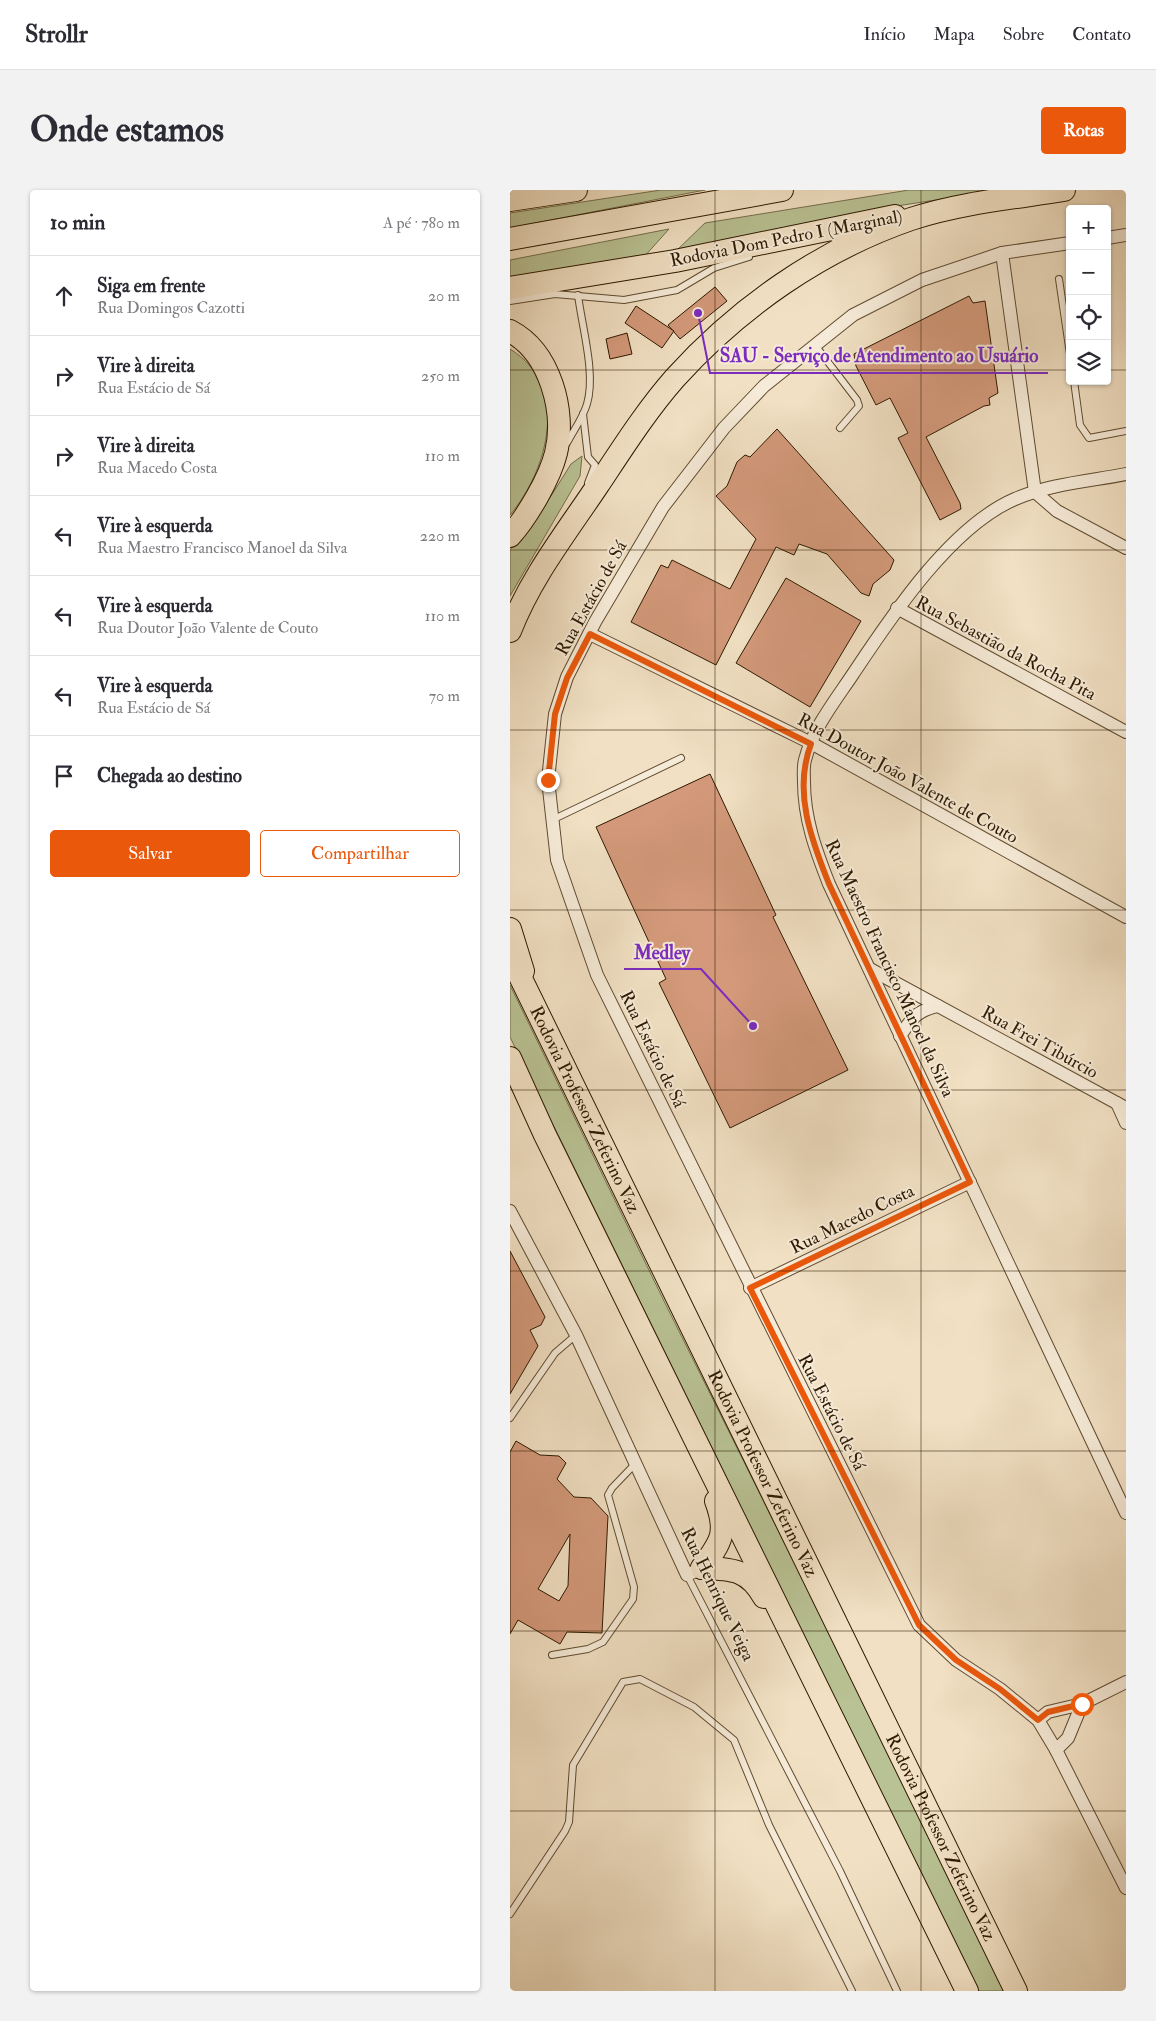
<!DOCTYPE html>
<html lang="pt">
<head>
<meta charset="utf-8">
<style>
	body { margin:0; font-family:"IM FELL Double Pica",serif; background:#f2f2f3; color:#2b2b33 }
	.controls { position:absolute; right:15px; top:15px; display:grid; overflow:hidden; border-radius:5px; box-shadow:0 1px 4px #0004 }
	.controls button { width:45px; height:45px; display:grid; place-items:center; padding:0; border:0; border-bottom:1px solid #e1e1e2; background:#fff; color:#2b2b33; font:25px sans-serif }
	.stop { position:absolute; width:15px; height:15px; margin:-11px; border:4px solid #ea580c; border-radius:50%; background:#fff }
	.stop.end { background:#ea580c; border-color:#fff; box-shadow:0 1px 5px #0008 }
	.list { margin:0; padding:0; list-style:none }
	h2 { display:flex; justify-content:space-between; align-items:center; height:65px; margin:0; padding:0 20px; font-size:21px }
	h2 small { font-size:16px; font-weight:400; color:#7c7c81 }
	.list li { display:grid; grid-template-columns:32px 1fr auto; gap:15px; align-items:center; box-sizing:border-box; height:80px; padding:0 20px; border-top:1px solid #e1e1e2 }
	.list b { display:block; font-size:19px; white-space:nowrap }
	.list p { margin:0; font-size:16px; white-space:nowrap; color:#7c7c81 }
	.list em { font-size:16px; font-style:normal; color:#7c7c81 }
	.actions { display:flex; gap:10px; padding:15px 20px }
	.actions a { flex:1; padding:11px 0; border:1px solid #ea580c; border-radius:5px; text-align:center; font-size:18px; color:#ea580c }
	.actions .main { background:#ea580c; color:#fff }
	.icon { flex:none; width:28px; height:28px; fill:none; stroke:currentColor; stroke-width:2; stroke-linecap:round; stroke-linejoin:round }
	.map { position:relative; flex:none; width:616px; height:1801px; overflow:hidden; border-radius:5px }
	header { display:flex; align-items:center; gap:30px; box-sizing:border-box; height:70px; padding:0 25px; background:#fff; border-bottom:1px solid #e1e1e2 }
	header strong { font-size:24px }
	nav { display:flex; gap:28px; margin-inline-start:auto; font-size:18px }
	.intro { display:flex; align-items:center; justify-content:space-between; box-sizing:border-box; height:120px; padding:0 30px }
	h1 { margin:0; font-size:35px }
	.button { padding:12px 22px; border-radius:5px; background:#ea580c; color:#fff; font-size:18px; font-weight:700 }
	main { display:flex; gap:30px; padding:0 30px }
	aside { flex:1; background:#fff; border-radius:5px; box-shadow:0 1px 4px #0004 }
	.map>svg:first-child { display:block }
	.green { fill:#b9c294; stroke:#746e4a }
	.building { fill:#d3997a; stroke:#2e1900; fill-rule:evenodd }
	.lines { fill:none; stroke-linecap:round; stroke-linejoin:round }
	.lane-casing { stroke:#5f4b31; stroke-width:8 }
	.street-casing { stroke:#5f4b31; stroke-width:14 }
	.highway-casing { stroke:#2e1900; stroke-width:24 }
	.lane { stroke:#f6ebd8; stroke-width:6 }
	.street { stroke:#f6ebd8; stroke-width:12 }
	.highway { stroke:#f1e0c3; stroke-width:22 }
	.route { stroke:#ea580c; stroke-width:6 }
	.grid { fill:none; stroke:#2e1900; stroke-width:1; stroke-opacity:0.55 }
	.labels { text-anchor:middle; stroke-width:4; stroke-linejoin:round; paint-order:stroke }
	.street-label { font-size:18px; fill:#2e1900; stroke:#f6ebd8 }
	.leader { fill:none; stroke:#7b2cbf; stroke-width:2 }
	.callout-dot { fill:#7b2cbf; stroke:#f6ebd8; stroke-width:2 }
	.callout-label { font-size:19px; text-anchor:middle; font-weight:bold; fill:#7b2cbf; stroke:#f6ebd8; stroke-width:4; stroke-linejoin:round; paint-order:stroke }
</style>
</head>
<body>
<header>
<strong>Strollr</strong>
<nav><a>Início</a><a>Mapa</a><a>Sobre</a><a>Contato</a></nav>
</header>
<div class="intro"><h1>Onde estamos</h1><a class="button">Rotas</a></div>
<main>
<aside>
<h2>10 min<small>A pé · 780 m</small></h2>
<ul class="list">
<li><svg class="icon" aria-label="ahead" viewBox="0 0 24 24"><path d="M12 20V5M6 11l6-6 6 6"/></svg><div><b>Siga em frente</b><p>Rua Domingos Cazotti</p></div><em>20 m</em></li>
<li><svg class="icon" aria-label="right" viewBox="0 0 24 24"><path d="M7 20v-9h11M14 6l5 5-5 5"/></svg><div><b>Vire à direita</b><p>Rua Estácio de Sá</p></div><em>250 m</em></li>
<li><svg class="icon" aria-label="right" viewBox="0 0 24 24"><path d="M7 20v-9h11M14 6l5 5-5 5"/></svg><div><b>Vire à direita</b><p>Rua Macedo Costa</p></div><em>110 m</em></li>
<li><svg class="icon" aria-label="left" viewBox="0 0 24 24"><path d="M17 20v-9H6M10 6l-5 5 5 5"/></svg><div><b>Vire à esquerda</b><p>Rua Maestro Francisco Manoel da Silva</p></div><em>220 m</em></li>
<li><svg class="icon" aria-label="left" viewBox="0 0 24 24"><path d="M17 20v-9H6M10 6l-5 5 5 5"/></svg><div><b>Vire à esquerda</b><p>Rua Doutor João Valente de Couto</p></div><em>110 m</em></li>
<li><svg class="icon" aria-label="left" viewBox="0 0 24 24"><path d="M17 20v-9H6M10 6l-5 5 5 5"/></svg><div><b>Vire à esquerda</b><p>Rua Estácio de Sá</p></div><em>70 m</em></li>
<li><svg class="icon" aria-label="arrive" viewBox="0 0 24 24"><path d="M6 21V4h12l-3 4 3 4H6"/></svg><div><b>Chegada ao destino</b></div></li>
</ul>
<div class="actions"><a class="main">Salvar</a><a>Compartilhar</a></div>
</aside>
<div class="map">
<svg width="616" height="1801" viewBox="0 0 616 1801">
	<rect width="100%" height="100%" fill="#f1e0c3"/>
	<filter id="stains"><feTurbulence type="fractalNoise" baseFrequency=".004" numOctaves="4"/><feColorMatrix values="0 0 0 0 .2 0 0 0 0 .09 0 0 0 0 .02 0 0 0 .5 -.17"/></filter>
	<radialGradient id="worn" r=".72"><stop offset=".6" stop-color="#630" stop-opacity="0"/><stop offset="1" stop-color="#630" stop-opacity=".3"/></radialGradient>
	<g class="green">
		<path d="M 151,0 L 195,0 L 0,38 L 0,23 Z"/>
		<path d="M 399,0 L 491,0 L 393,15 L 165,62 L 195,33 Z"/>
		<path d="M 159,39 L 134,67 L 0,90 L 0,70 Z"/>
		<path d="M 0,159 C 61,196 38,280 0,325 Z"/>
		<path d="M 72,266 L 70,286 L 0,406 L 0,360 L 41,306 L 61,274 Z"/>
		<path d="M 0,795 L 155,1113 L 497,1801 L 469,1801 L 0,847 Z"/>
	</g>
	<g class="building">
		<path d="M 205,97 L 217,111 L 170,149 L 158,135 Z"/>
		<path d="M 459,106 L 463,113 L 475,111 L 488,203 L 479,208 L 480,215 L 474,216 L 416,247 L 450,313 L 451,319 L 430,330 L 388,248 L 398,243 L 380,208 L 366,215 L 346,176 L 344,164 Z"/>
		<path d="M 126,116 L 164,141 L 152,158 L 115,133 Z"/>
		<path d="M 117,143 L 122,164 L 100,169 L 96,149 Z"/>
		<path d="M 267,239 L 384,370 L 380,380 L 363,394 L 359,406 L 351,403 L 317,364 L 289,354 L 284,365 L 266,357 L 206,475 L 121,432 L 151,375 L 158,378 L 162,370 L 220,399 L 246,349 L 206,306 L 217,296 L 227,272 L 235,265 L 240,267 Z"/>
		<path d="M 276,388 L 351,431 L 300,517 L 226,473 Z"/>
		<path d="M 200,584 L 266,725 L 263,727 L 338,880 L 220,938 L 149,793 L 156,789 L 86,637 Z"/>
		<path d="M 0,1061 L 35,1127 L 31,1135 L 20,1140 L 28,1156 L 0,1204 Z"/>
		<path d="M 6,1251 L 30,1265 L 49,1266 L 56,1273 L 47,1289 L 64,1307 L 81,1308 L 98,1326 L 92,1443 L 57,1442 L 50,1454 L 8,1430 L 0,1444 L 0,1262 ZM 60,1344 L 58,1396 L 49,1411 L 28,1399 Z"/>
	</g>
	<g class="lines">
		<g class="lane-casing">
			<g id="lane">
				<path d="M 549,89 L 560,164"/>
				<path d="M 0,111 L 45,104 L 114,110 L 167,100 L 204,78 L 239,67"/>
				<path d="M 305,155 L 347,210 L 349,216 L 330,238"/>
				<path d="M 564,191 L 570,235 L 579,248 L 616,241"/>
				<path d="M 73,224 L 78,267 L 85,275 L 78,293"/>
				<path d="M 57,253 C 63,241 73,228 77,214 C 86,184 72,137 68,105"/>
				<path d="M 42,630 L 171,568"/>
				<path d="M 0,1228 L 45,1163 L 66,1145"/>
				<path d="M 177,1385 L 330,1681 L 387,1801"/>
				<path d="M 42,1465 L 78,1459 L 93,1452 L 123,1409 L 124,1397 L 98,1305 L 102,1298 L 125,1274"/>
				<path d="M 0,1724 L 55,1641 L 59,1632 L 63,1575 L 113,1492 L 130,1489 L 184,1517 L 224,1550 L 259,1635 L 342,1801"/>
			</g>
		</g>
		<g class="street-casing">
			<g id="street">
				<path d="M 597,48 L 616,45"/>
				<path d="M 560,53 L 492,63 L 412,90 L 343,125 L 254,196 L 214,238 L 153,317 L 85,432 L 57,487 L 45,524 L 38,590 L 47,670 L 87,785 L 409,1435 L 446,1470 L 490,1499 L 528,1530 L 546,1560 L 616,1698"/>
				<path d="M 492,63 L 525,302 L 547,321 L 616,358"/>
				<path d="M 616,284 C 580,291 539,294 505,309 C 440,337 381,427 343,484 C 325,511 303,538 295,570 C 293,577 294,585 294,592 C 294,629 306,661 319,694 L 616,1323"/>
				<path d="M 387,418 L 616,542"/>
				<path d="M 80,444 L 301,553 L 616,727"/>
				<path d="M 360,779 L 616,918"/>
				<path d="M 390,846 C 402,828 406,821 428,816"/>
				<path d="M 607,913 L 616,933"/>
				<path d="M 0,1021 L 66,1145 L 177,1385 L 192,1378"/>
				<path d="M 240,1098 L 460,992"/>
				<path d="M 528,1530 L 538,1522 L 572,1514 L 616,1492"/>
				<path d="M 546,1560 L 558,1548 L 572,1514"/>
			</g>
		</g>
		<g class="highway-casing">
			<g id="highway">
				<path d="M 0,10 L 66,0"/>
				<path d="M 0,49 L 272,0"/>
				<path d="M 0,98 L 165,71 L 385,26"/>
				<path d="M 0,141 C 40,162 56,221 46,263 C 40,288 17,327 0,346"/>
				<path d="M 0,441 C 21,387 56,343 88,295 C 112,259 136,221 165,188 C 229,117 311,60 401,29 C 450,13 503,8 554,0"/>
				<path d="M 0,739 L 13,781"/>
				<path id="s1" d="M 0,766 L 506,1801"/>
				<path d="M 0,868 L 35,945 L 457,1801"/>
				<path d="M 192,1378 C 222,1379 238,1379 254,1407"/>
				<path d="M 192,1378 C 211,1352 218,1343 206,1311"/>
			</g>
		</g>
		<use href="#lane" class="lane"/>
		<use href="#street" class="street"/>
		<use href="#highway" class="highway"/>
	</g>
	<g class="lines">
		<path class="route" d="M 38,590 L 45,524 L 57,488 L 80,444 L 301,554 C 283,601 301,649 319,694 L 460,992 L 240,1098 L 409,1435 L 446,1470 L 490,1499 L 528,1530 L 538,1522 L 572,1514"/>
	</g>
	<path class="grid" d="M 205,0 L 205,1801M 411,0 L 411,1801M 0,180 L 560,180M 597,180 L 616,180M 0,360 L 616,360M 0,540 L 616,540M 0,720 L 616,720M 0,900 L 616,900M 0,1081 L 616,1081M 0,1261 L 616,1261M 0,1441 L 616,1441M 0,1621 L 616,1621"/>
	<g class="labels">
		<g class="street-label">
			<text transform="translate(276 48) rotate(-11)" y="6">Rodovia Dom Pedro I (Marginal)</text>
			<text transform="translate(81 408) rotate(-61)" y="6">Rua Estácio de Sá</text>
			<text transform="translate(496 458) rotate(28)" y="6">Rua Sebastião da Rocha Pita</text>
			<text transform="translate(398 588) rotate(29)" y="6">Rua Doutor João Valente de Couto</text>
			<text transform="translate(380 778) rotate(65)" y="6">Rua Maestro Francisco Manoel da Silva</text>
			<text transform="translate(530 852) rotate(29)" y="6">Rua Frei Tibúrcio</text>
			<text transform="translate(143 859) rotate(64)" y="6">Rua Estácio de Sá</text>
			<text dy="6" stroke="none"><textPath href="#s1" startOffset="171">Rodovia Professor Zeferino Vaz</textPath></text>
			<text transform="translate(342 1029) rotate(-26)" y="6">Rua Macedo Costa</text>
			<text transform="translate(322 1222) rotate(63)" y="6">Rua Estácio de Sá</text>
			<text dy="6" stroke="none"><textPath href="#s1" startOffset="576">Rodovia Professor Zeferino Vaz</textPath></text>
			<text transform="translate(208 1404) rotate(64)" y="6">Rua Henrique Veiga</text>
			<text dy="6" stroke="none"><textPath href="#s1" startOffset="981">Rodovia Professor Zeferino Vaz</textPath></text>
		</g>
	</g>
	<path class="leader" d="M188 123L200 183H538M243 836L191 779H114"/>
	<g class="callout-dot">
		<circle cx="188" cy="123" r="5"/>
		<circle cx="243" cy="836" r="5"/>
	</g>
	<g class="callout-label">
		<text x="369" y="172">SAU - Serviço de Atendimento ao Usuário</text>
		<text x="152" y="769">Medley</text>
	</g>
	<rect width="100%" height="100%" filter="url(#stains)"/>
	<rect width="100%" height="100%" fill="url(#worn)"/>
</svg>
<div class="controls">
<button>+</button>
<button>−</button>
<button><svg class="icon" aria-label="locate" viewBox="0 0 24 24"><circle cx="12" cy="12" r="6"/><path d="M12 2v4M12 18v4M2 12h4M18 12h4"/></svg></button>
<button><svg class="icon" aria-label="layers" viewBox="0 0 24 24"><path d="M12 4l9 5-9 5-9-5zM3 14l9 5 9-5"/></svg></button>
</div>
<div class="stop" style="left:572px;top:1514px"></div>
<div class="stop end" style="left:38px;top:590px"></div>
</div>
</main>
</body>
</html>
